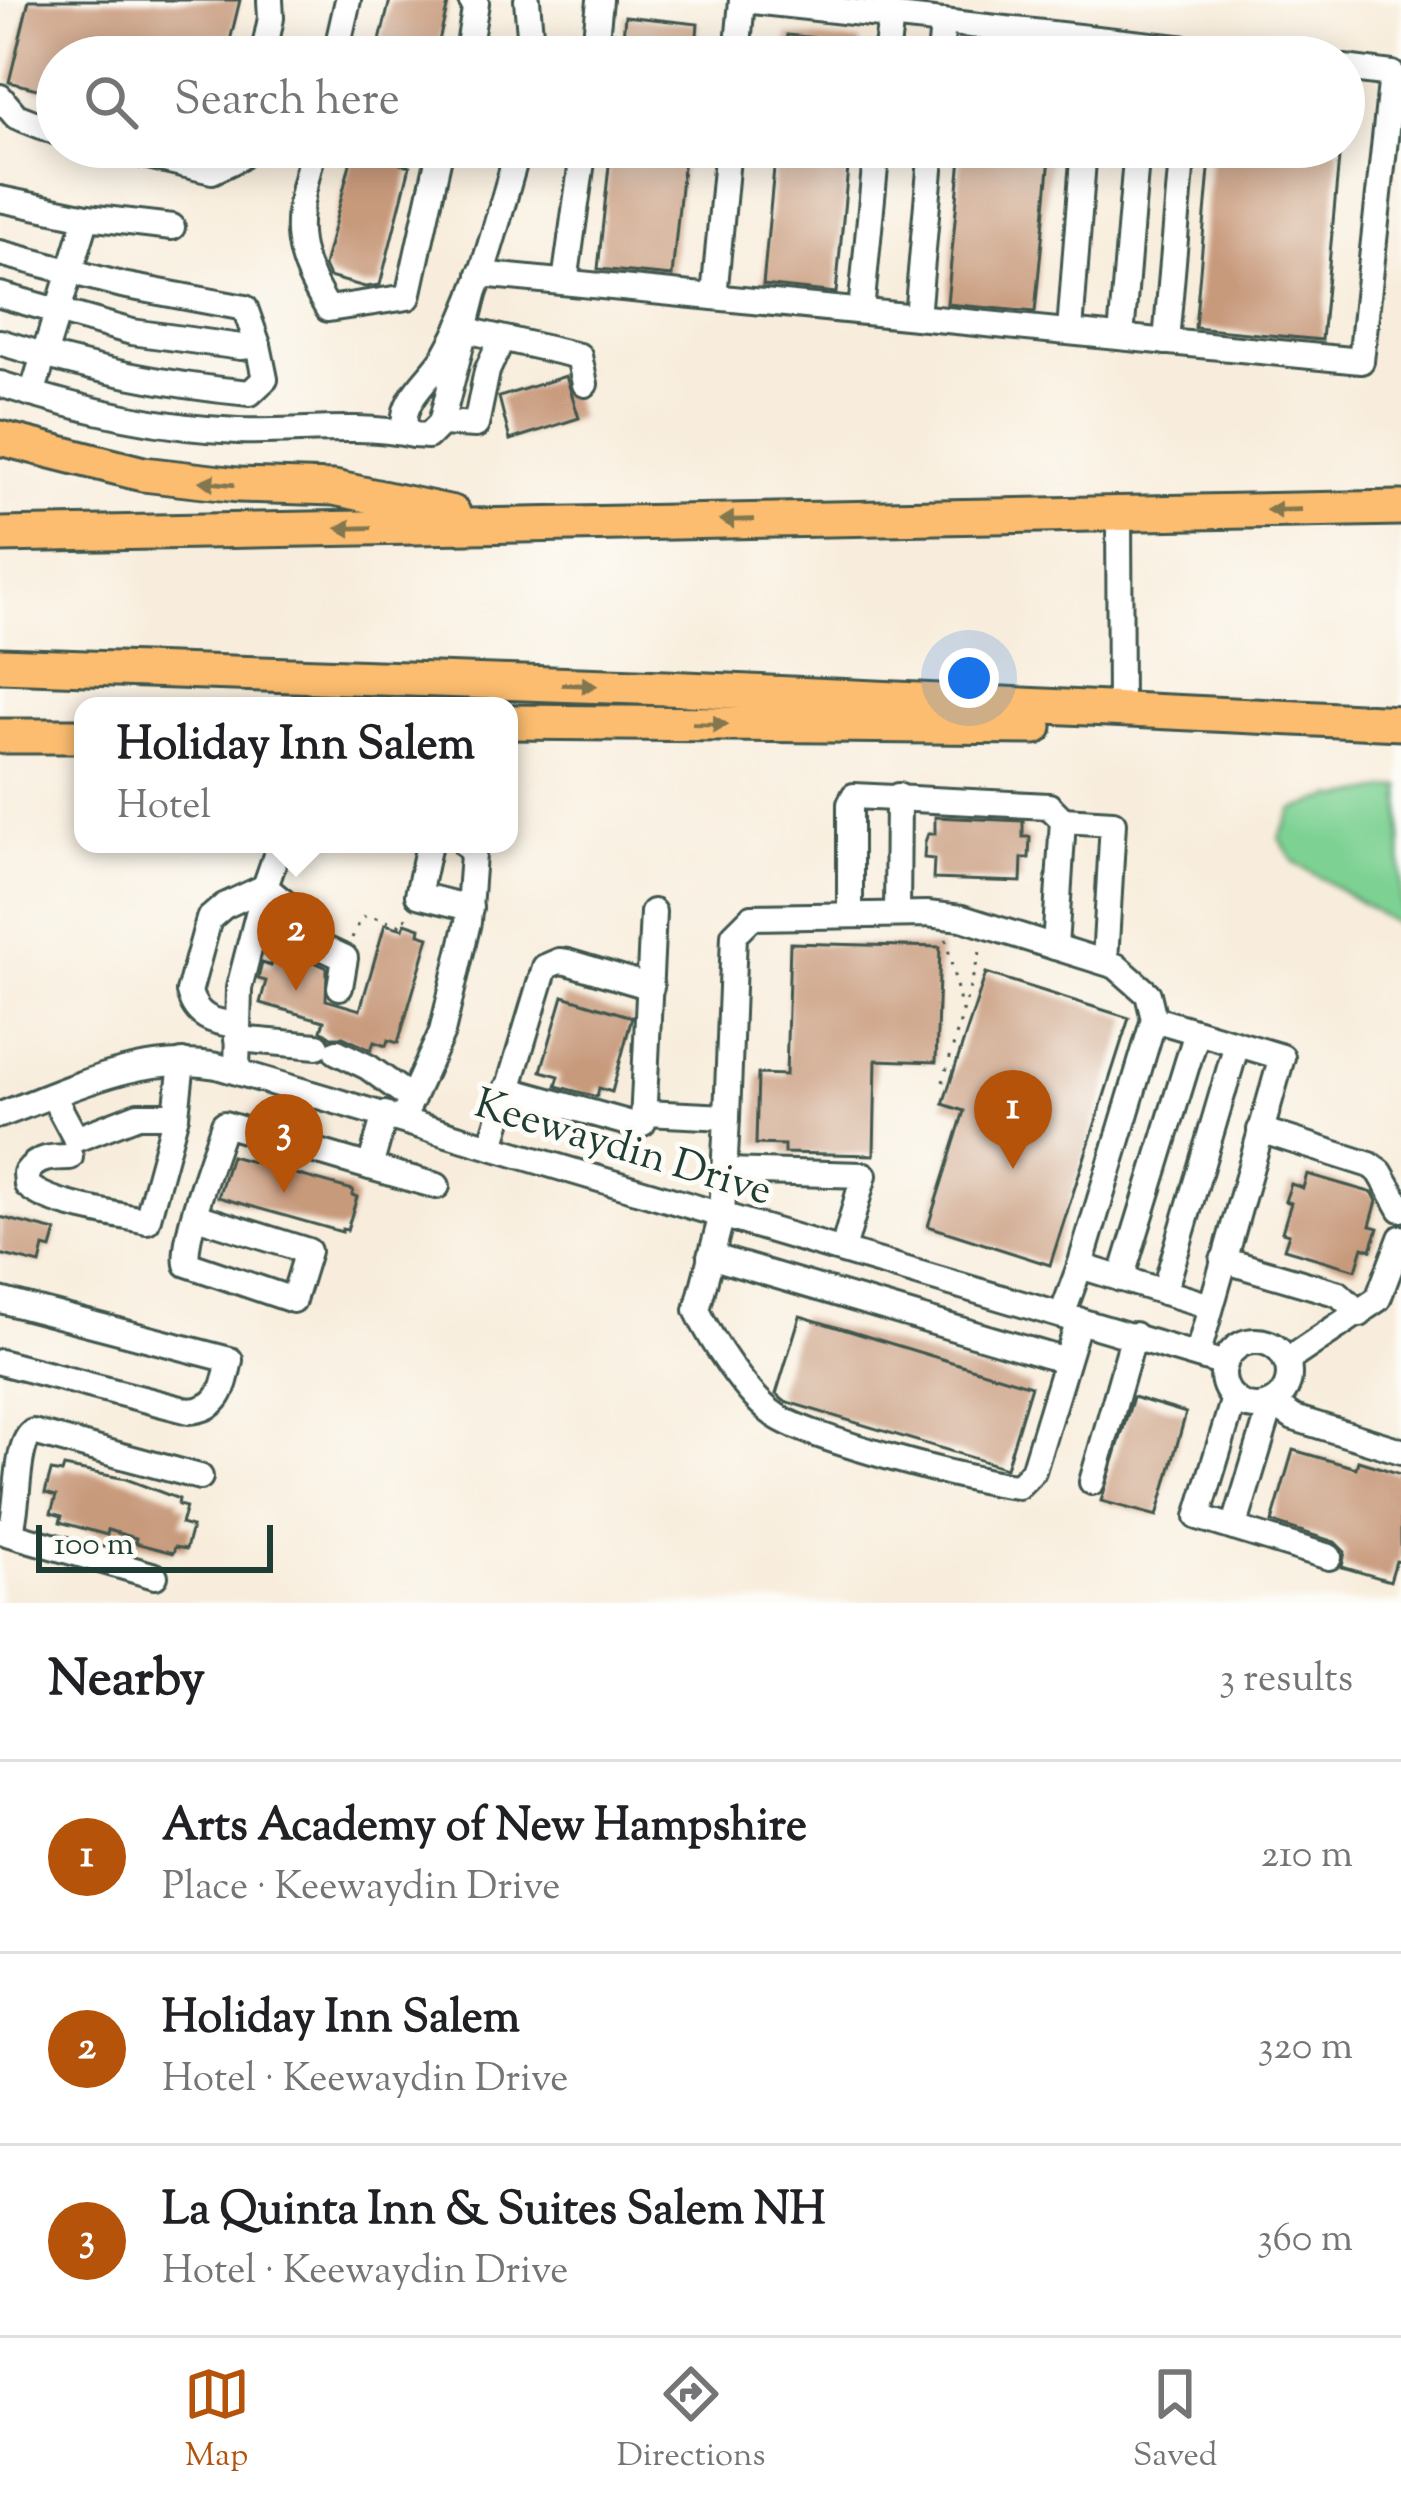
<!DOCTYPE html>
<html lang="en">
<head>
<meta charset="utf-8">
<style>
	body { margin:0; font-family:"Sorts Mill Goudy",serif; background:#f6f6f6; color:#202124 }
	.scale { position:absolute; left:36px; bottom:30px; width:237px; box-sizing:border-box; padding-left:12px; border:6px solid #1f3d34; border-top:0; font-size:33px; line-height:42px; white-space:nowrap; color:#1f3d34; -webkit-text-stroke:9px #fdfcf7; paint-order:stroke }
	.you { position:absolute; left:969px; top:678px; width:42px; height:42px; margin:-30px; border:9px solid #fff; border-radius:50%; background:#1a73e8; box-shadow:0 0 0 18px #1a73e833 }
	.badge { display:grid; place-items:center; width:78px; height:78px; border-radius:50%; background:#b45309; color:#fff; font-size:39px; font-weight:700 }
	.pin { position:absolute; translate:-50% -99px; filter:drop-shadow(0 3px 6px #0008) }
	.pin::after { content:''; position:absolute; top:63px; width:42px; height:36px; background:inherit; clip-path:polygon(0 0,100% 0,50% 100%) }
	.popup { position:absolute; left:74px; top:697px; width:444px; height:156px; box-sizing:border-box; display:grid; place-content:center; border-radius:24px; background:#fff; filter:drop-shadow(0 3px 9px #0005); font-size:39px; white-space:nowrap; color:#757577 }
	.popup b { font-size:45px; color:#202124 }
	.popup::after { content:''; position:absolute; left:50%; top:100%; margin-left:-24px; border:24px solid transparent; border-top-color:#fff }
	.list { margin:0; padding:0; list-style:none }
	h2 { display:flex; justify-content:space-between; align-items:center; height:156px; margin:0; padding:0 48px; font-size:51px }
	h2 small { font-size:39px; font-weight:400; color:#757577 }
	.list li { display:grid; grid-template-columns:78px 1fr auto; gap:36px; align-items:center; box-sizing:border-box; height:192px; padding:0 48px; border-top:3px solid #e0e0e0 }
	.list b { display:block; font-size:45px; white-space:nowrap }
	.list p { margin:0; font-size:39px; white-space:nowrap; color:#757577 }
	.list em { font-size:39px; font-style:normal; color:#757577 }
	.icon { flex:none; width:66px; height:66px; fill:none; stroke:currentColor; stroke-width:2; stroke-linecap:round; stroke-linejoin:round }
	.map { position:relative; flex:none; width:1401px; height:1603px; overflow:hidden }
	.search { position:absolute; background:#fff; box-shadow:0 6px 30px #0003; left:36px; right:36px; top:36px; height:132px; display:flex; align-items:center; gap:30px; box-sizing:border-box; padding:0 42px; border-radius:66px; color:#757577; font-size:45px }
	.sheet { height:732px; background:#fff }
	nav { display:flex; justify-content:space-around; align-items:center; box-sizing:border-box; height:168px; border-top:3px solid #e0e0e0; background:#fff; font-size:33px; color:#757577 }
	nav a { display:grid; justify-items:center; gap:6px }
	nav .on { color:#b45309 }
	.map>svg:first-child { display:block }
	.green { fill:#7dd193; stroke:#4e8764; stroke-width:3 }
	.building { fill:#c89a7b }
	.lines { fill:none; stroke-linecap:round; stroke-linejoin:round }
	.minor-casing { stroke:#40574d; stroke-width:30 }
	.highway-casing { stroke:#40574d; stroke-width:39 }
	.path { stroke:#40574d; stroke-width:3; stroke-dasharray:3 9; stroke-linecap:butt }
	.minor { stroke:#fff; stroke-width:24 }
	.highway { stroke:#fcbd6f; stroke-width:33 }
	.oneway { fill:#82774f }
	.labels { text-anchor:middle; stroke-width:10; stroke-linejoin:round; paint-order:stroke }
	.street-label { font-size:42px; fill:#1f3d34; stroke:#fdfcf7 }
</style>
</head>
<body>
<div class="map">
<svg width="1401" height="1603" viewBox="0 0 1401 1603">
	<rect width="100%" height="100%" fill="#fdfcf7"/>
	<filter id="ink" filterUnits="userSpaceOnUse"><feTurbulence type="fractalNoise" baseFrequency=".00833" numOctaves="2"/><feDisplacementMap in="SourceGraphic" scale="24" xChannelSelector="R" yChannelSelector="G"/><feConvolveMatrix kernelMatrix="1 2 1 2 8 2 1 2 1" color-interpolation-filters="sRGB"/></filter>
	<filter id="wash" filterUnits="userSpaceOnUse"><feTurbulence type="fractalNoise" baseFrequency=".004" numOctaves="4" result="noise"/><feDisplacementMap in="SourceGraphic" scale="48" xChannelSelector="R" yChannelSelector="G"/><feGaussianBlur stdDeviation="2.7" result="paint"/><feColorMatrix in="noise" values="0 0 0 0 0 0 0 0 0 0 0 0 0 0 0 0 0 1.4 0 .05"/><feComposite in="paint" operator="in"/></filter>
	<g filter="url(#wash)">
		<rect width="100%" height="100%" fill="#f8eddc"/>
		<path class="green" d="M 1401,786 L 1401,927 L 1294,862 L 1279,838 L 1293,810 L 1335,796 L 1340,798 Z"/>
		<g id="blocks">
			<g class="building">
				<path d="M 29,0 L 240,0 L 226,57 L 57,57 L 57,94 L 9,82 Z"/>
				<path d="M 390,0 L 449,0 L 435,57 L 376,57 Z"/>
				<path d="M 625,16 L 698,24 L 695,57 L 621,57 Z"/>
				<path d="M 787,35 L 860,42 L 859,57 L 785,57 Z"/>
				<path d="M 611,147 L 685,147 L 672,276 L 598,269 Z"/>
				<path d="M 776,147 L 850,147 L 836,293 L 763,285 Z"/>
				<path d="M 962,147 L 1051,147 L 1035,312 L 947,304 Z"/>
				<path d="M 1211,147 L 1340,147 L 1322,340 L 1195,328 Z"/>
				<path d="M 353,152 L 410,166 L 380,285 L 365,287 L 329,277 L 324,266 Z"/>
				<path d="M 566,376 L 579,418 L 510,440 L 499,397 Z"/>
				<path d="M 935,817 L 1023,821 L 1023,837 L 1030,837 L 1029,858 L 1022,858 L 1021,882 L 933,879 L 934,859 L 924,858 L 925,842 L 928,834 L 935,834 Z"/>
				<path d="M 405,923 L 420,928 L 419,934 L 429,937 L 398,1043 L 388,1040 L 386,1046 L 374,1042 L 371,1050 L 343,1037 L 331,1037 L 321,1030 L 324,1021 L 260,1003 L 266,981 L 258,979 L 262,963 L 271,966 L 280,938 L 297,954 L 327,968 L 326,1000 L 360,1010 L 385,924 L 403,929 Z"/>
				<path d="M 790,943 L 940,947 L 936,1062 L 876,1060 L 874,1155 L 784,1153 L 784,1145 L 756,1144 L 758,1074 L 786,1075 Z"/>
				<path d="M 986,973 L 1129,1018 L 1050,1265 L 928,1226 L 964,1111 L 943,1104 Z"/>
				<path d="M 563,996 L 632,1017 L 612,1092 L 599,1088 L 597,1097 L 556,1086 L 559,1076 L 541,1071 Z"/>
				<path d="M 231,1156 L 353,1190 L 352,1195 L 357,1197 L 347,1230 L 342,1229 L 342,1232 L 218,1197 Z"/>
				<path d="M 1307,1174 L 1373,1193 L 1377,1201 L 1370,1226 L 1378,1228 L 1371,1250 L 1363,1247 L 1356,1270 L 1284,1249 L 1289,1234 L 1282,1232 L 1291,1203 L 1285,1201 L 1291,1184 L 1303,1188 Z"/>
				<path d="M 0,1217 L 56,1231 L 51,1249 L 44,1247 L 40,1264 L 0,1254 Z"/>
				<path d="M 800,1316 L 1031,1386 L 1006,1468 L 784,1401 L 776,1394 Z"/>
				<path d="M 1133,1397 L 1186,1413 L 1157,1516 L 1101,1501 Z"/>
				<path d="M 1293,1450 L 1356,1468 L 1358,1461 L 1401,1474 L 1401,1562 L 1396,1561 L 1390,1581 L 1342,1567 L 1345,1552 L 1335,1542 L 1272,1522 Z"/>
				<path d="M 64,1467 L 126,1479 L 179,1499 L 178,1505 L 186,1507 L 181,1524 L 192,1527 L 186,1549 L 175,1547 L 173,1553 L 135,1543 L 136,1538 L 108,1530 L 107,1535 L 60,1522 L 62,1516 L 51,1513 L 56,1496 L 45,1493 L 51,1471 L 62,1473 Z"/>
			</g>
		</g>
	</g>
	<g filter="url(#ink)">
		<use href="#blocks" fill-opacity="0" stroke="#40574d" stroke-width="3"/>
		<g class="lines">
			<g class="minor-casing">
				<g id="minor">
					<path d="M 527,0 L 532,57"/>
					<path d="M 744,0 L 1260,57"/>
					<path d="M 263,57 L 271,18 L 270,0"/>
					<path d="M 335,57 L 348,0"/>
					<path d="M 467,57 L 476,3 L 471,0"/>
					<path d="M 594,57 L 600,0"/>
					<path d="M 737,57 L 742,0"/>
					<path d="M 886,57 L 891,16"/>
					<path d="M 940,57 L 943,22"/>
					<path d="M 0,97 L 16,116 L 57,132"/>
					<path d="M 109,147 L 212,171 L 239,158 L 242,147"/>
					<path d="M 314,147 C 296,219 287,242 328,309 L 408,297 L 441,147"/>
					<path d="M 0,199 L 87,217 L 172,227"/>
					<path d="M 0,253 L 122,285 L 245,308 L 258,345 L 265,379 L 250,393 C 164,385 82,368 0,342"/>
					<path d="M 480,274 L 1361,361 L 1392,74 L 1344,68"/>
					<path d="M 565,282 L 584,147"/>
					<path d="M 475,290 L 441,423 L 428,436 L 414,435 L 405,426 C 400,399 434,376 446,354 C 482,291 498,216 519,147"/>
					<path d="M 0,295 L 132,332 L 241,347 L 258,345"/>
					<path d="M 714,297 L 728,147"/>
					<path d="M 861,311 L 877,147"/>
					<path d="M 917,317 L 932,147"/>
					<path d="M 466,330 L 579,356 L 585,384"/>
					<path d="M 1070,331 L 1084,147"/>
					<path d="M 1121,337 L 1137,147"/>
					<path d="M 1166,342 L 1183,147"/>
					<path d="M 0,384 C 77,409 156,428 238,431 C 297,433 355,423 414,435"/>
					<path d="M 32,394 L 87,217"/>
					<path d="M 441,423 L 476,425 L 487,371 L 501,341"/>
					<path d="M 1119,513 L 1120,709"/>
					<path d="M 1063,820 L 1113,823 L 1105,961"/>
					<path d="M 429,844 L 418,895 L 470,908"/>
					<path d="M 897,914 L 898,796"/>
					<path d="M 850,915 L 850,804 L 854,796 L 1049,806 L 1063,820 L 1055,947"/>
					<path d="M 236,1025 C 212,1022 196,1017 189,992 L 209,919 L 224,906 L 265,887 L 286,904 L 304,939 L 345,958 L 340,987"/>
					<path d="M 237,1039 L 317,1046"/>
					<path d="M 337,1052 L 368,1067 L 412,1099"/>
					<path d="M 237,1071 L 239,988 L 265,887 L 280,844"/>
					<path d="M 506,1089 L 635,1125 L 643,1123 L 653,912"/>
					<path d="M 53,1096 L 76,1139 L 138,1115 L 176,1115"/>
					<path d="M 646,1113 L 727,1117 L 722,1215 L 697,1310 C 711,1340 747,1396 775,1415 C 804,1437 979,1484 1018,1486 L 1033,1471 L 1079,1320"/>
					<path d="M 0,1115 C 69,1090 141,1052 217,1066 L 1225,1364"/>
					<path d="M 727,1117 L 734,935 L 752,917 L 927,914 L 962,918 L 1116,966 L 1148,994 L 1154,1019"/>
					<path d="M 402,1120 L 442,1032 L 468,922 L 473,854 L 465,844"/>
					<path d="M 1260,1130 L 1370,1165 L 1380,1172 L 1401,1209"/>
					<path d="M 491,1146 L 545,967 L 559,961 L 567,962 L 651,987"/>
					<path d="M 70,1157 C 52,1157 37,1157 26,1173 L 27,1185 C 49,1206 116,1214 147,1221 L 176,1115 L 182,1062"/>
					<path d="M 370,1167 L 437,1186"/>
					<path d="M 726,1171 L 864,1175 L 843,1250"/>
					<path d="M 196,1216 L 308,1251 L 293,1300 L 187,1264 C 182,1236 214,1155 224,1124 L 370,1167 L 385,1114"/>
					<path d="M 710,1256 L 1066,1361"/>
					<path d="M 1223,1260 L 1339,1294 L 1360,1314"/>
					<path d="M 1121,1279 L 1197,1032"/>
					<path d="M 1164,1292 L 1237,1044"/>
					<path d="M 0,1300 L 230,1360 C 224,1387 221,1409 189,1411 L 0,1362"/>
					<path d="M 1062,1315 L 1080,1266"/>
					<circle cx="1256" cy="1374" r="33"/>
					<path d="M 1198,1353 L 1282,1057 L 1154,1019 L 1080,1266 L 1210,1306"/>
					<path d="M 1286,1361 L 1378,1299 L 1401,1238"/>
					<path d="M 1234,1398 L 1198,1517 L 1234,1528 L 1272,1403 L 1294,1418 L 1401,1451"/>
					<path d="M 1092,1482 L 1134,1335"/>
					<path d="M 1234,1528 L 1329,1557"/>
					<path d="M 0,1531 L 155,1576"/>
					<path d="M 10,1534 C 20,1507 14,1445 33,1432 L 200,1477"/>
				</g>
			</g>
			<g class="highway-casing">
				<g id="highway">
					<path d="M 0,438 L 143,474 L 238,485 L 334,488 L 453,513"/>
					<path d="M 0,535 L 1401,508"/>
					<path d="M 0,665 L 666,688 L 1401,723"/>
					<path d="M 509,722 L 1035,727"/>
					<path d="M 0,736 L 83,736"/>
				</g>
			</g>
			<g class="path">
				<path d="M 352,938 L 361,918 L 369,916 L 403,926 L 408,911"/>
				<path d="M 946,939 L 962,1012"/>
				<path d="M 943,1082 L 982,945"/>
			</g>
			<use href="#minor" class="minor"/>
			<use href="#highway" class="highway"/>
		</g>
		<defs><path id="oneway-solid" d="M-6-.8H1V-3.2L6.5 0L1 3.2V.8H-6Z" transform="scale(3)"/></defs>
		<g class="oneway">
			<use href="#oneway-solid" transform="translate(217 483) rotate(-174)"/>
			<use href="#oneway-solid" transform="translate(1284 510) rotate(179)"/>
			<use href="#oneway-solid" transform="translate(737 520) rotate(179)"/>
			<use href="#oneway-solid" transform="translate(354 528) rotate(179)"/>
			<use href="#oneway-solid" transform="translate(579 685) rotate(2)"/>
			<use href="#oneway-solid" transform="translate(710 724) rotate(1)"/>
		</g>
	</g>
	<g class="labels">
		<g class="street-label">
			<text transform="translate(624 1145) rotate(17)" y="15">Keewaydin Drive</text>
		</g>
	</g>
</svg>
<div class="scale">100 m</div>
<div class="you"></div>
<div class="pin badge" style="left:1013px;top:1169px">1</div>
<div class="pin badge" style="left:296px;top:991px">2</div>
<div class="popup"><b>Holiday Inn Salem</b>Hotel</div>
<div class="pin badge" style="left:284px;top:1193px">3</div>
<div class="search"><svg class="icon" aria-label="search" viewBox="0 0 24 24"><circle cx="10" cy="10" r="6"/><path d="M15 15l6 6"/></svg>Search here</div>
</div>
<section class="sheet">
<h2>Nearby<small>3 results</small></h2>
<ul class="list">
<li><span class="badge">1</span><div><b>Arts Academy of New Hampshire</b><p>Place · Keewaydin Drive</p></div><em>210 m</em></li>
<li><span class="badge">2</span><div><b>Holiday Inn Salem</b><p>Hotel · Keewaydin Drive</p></div><em>320 m</em></li>
<li><span class="badge">3</span><div><b>La Quinta Inn &amp; Suites Salem NH</b><p>Hotel · Keewaydin Drive</p></div><em>360 m</em></li>
</ul>
</section>
<nav>
<a class="on"><svg class="icon" aria-label="map" viewBox="0 0 24 24"><path d="M3 6l6-2 6 2 6-2v14l-6 2-6-2-6 2zM9 4v14M15 6v14"/></svg>Map</a>
<a><svg class="icon" aria-label="directions" viewBox="0 0 24 24"><path d="M12 3l9 9-9 9-9-9zM9 14v-3h6M13 9l2 2-2 2"/></svg>Directions</a>
<a><svg class="icon" aria-label="saved" viewBox="0 0 24 24"><path d="M7 4h10v16l-5-4-5 4z"/></svg>Saved</a>
</nav>
</body>
</html>
